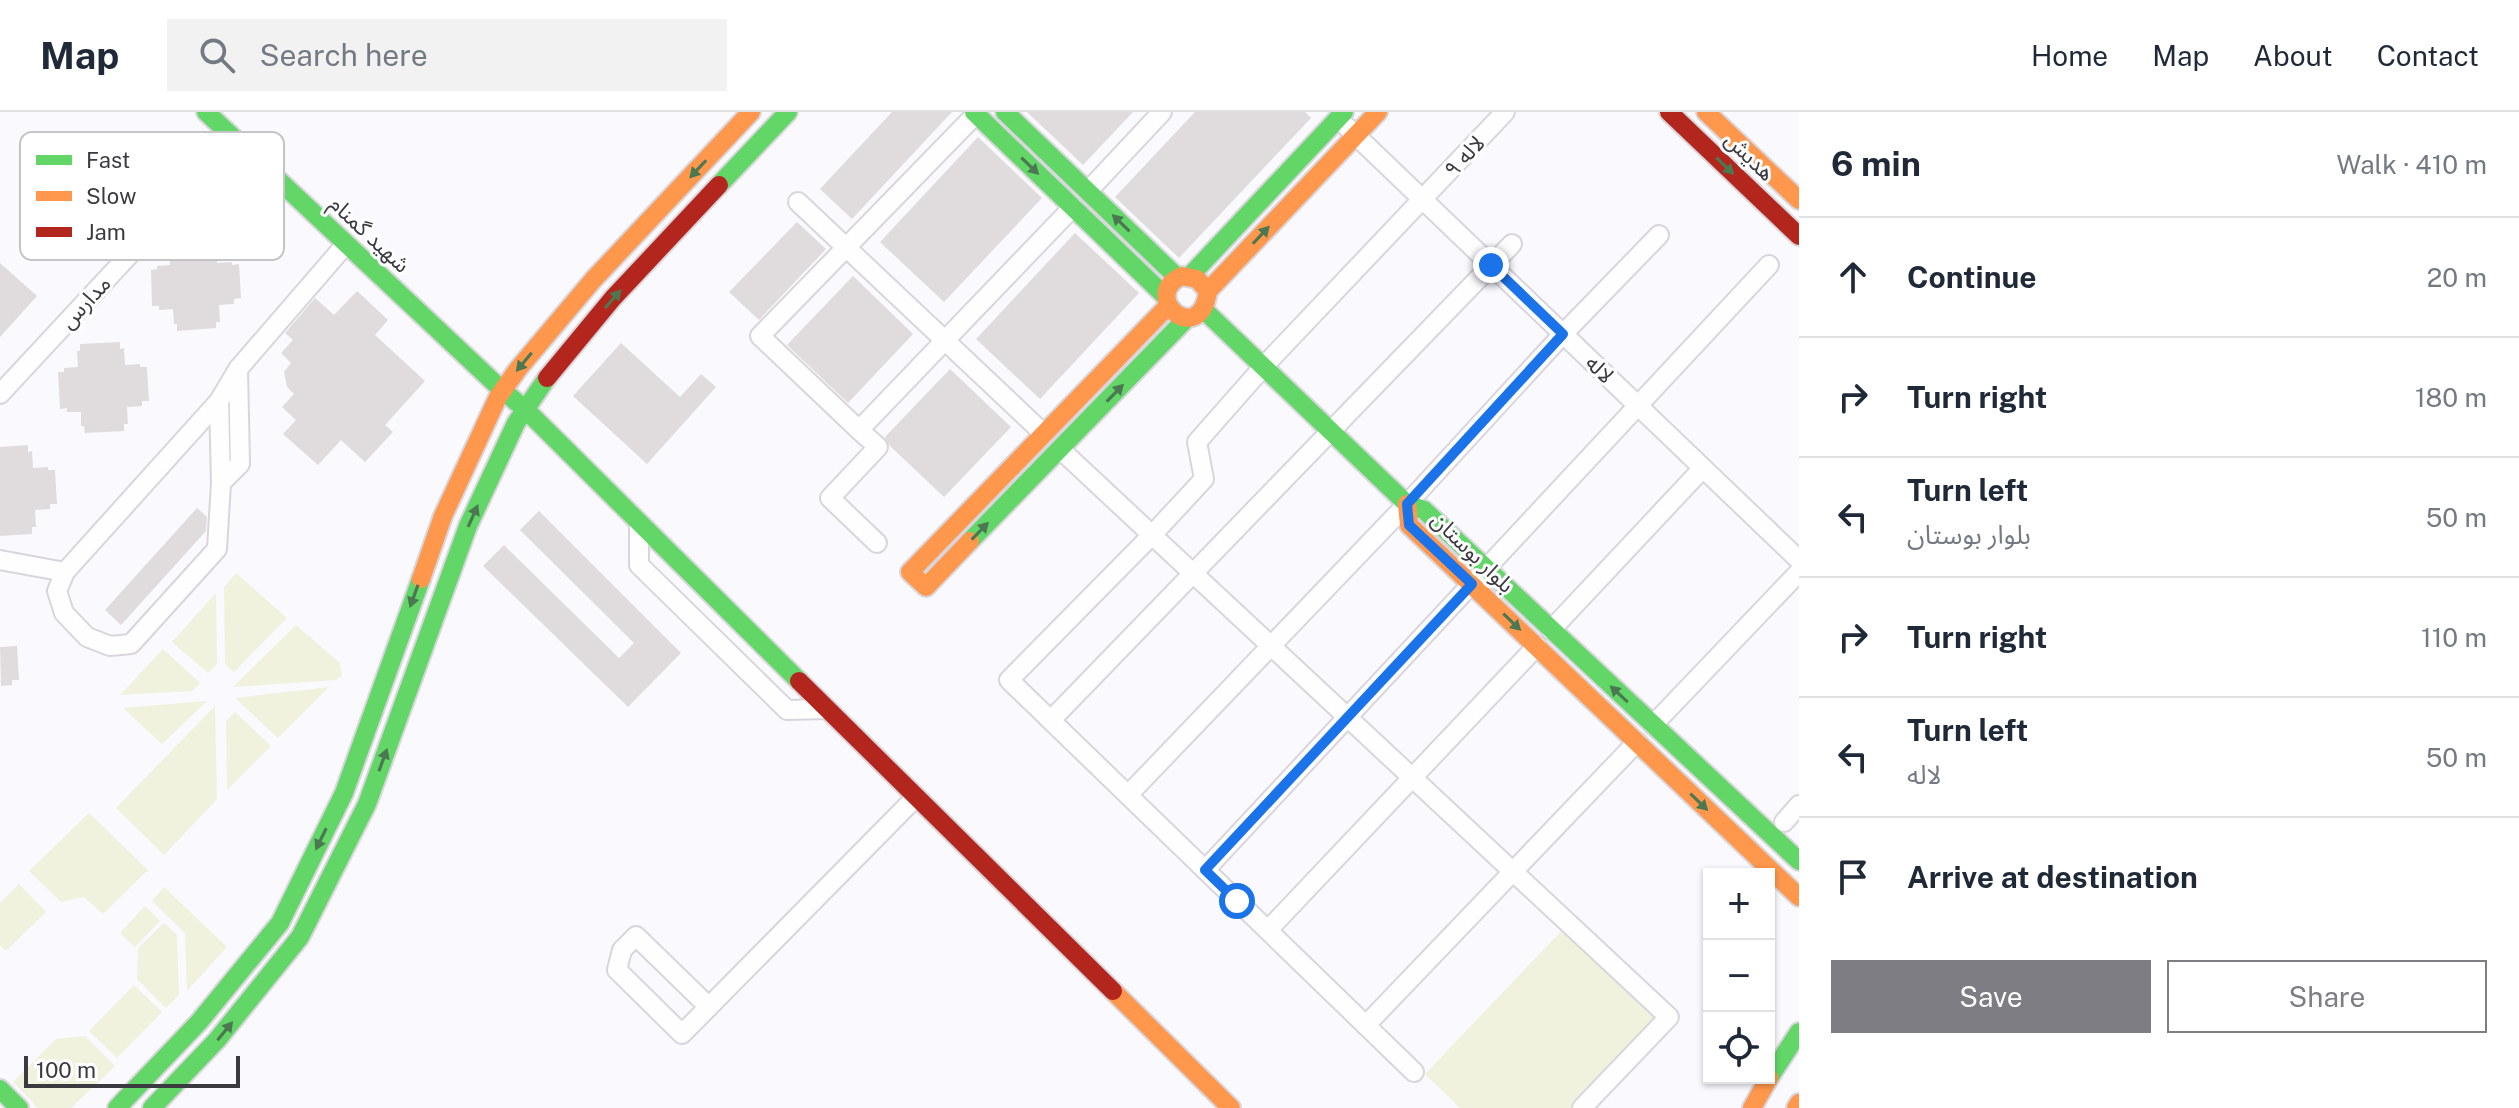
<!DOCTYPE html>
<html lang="en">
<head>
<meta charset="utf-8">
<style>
	body { margin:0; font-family:"Public Sans","Noto Sans Arabic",sans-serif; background:#f2f2f3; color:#1f2937 }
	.controls { position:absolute; right:24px; bottom:24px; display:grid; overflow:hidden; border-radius:0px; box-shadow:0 2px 6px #0004 }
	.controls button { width:72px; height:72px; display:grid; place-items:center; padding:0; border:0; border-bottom:2px solid #e0e1e3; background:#fff; color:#1f2937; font:40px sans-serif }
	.scale { position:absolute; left:24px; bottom:20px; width:216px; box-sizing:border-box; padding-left:8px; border:4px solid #3c3a41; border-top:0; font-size:22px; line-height:28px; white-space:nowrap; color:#3c3a41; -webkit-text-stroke:6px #fff; paint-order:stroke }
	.stop { position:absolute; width:24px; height:24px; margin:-18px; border:6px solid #1a73e8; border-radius:50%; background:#fff }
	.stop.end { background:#1a73e8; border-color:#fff; box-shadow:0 2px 8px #0008 }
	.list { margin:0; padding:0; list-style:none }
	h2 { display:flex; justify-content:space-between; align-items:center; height:104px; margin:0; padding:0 32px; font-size:34px }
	h2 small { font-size:26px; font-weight:400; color:#747a83 }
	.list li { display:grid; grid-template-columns:52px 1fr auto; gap:24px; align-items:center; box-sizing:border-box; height:120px; padding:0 32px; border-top:2px solid #e0e1e3 }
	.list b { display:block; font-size:30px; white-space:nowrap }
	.list p { margin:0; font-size:26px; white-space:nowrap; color:#747a83 }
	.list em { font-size:26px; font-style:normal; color:#747a83 }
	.actions { display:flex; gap:16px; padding:24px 32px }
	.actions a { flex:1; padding:18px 0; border:2px solid #7e7d83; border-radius:0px; text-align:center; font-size:28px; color:#7e7d83 }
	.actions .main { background:#7e7d83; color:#fff }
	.icon { flex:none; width:44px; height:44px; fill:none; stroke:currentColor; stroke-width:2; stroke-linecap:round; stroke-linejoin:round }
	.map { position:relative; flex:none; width:1799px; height:996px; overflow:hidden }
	header { display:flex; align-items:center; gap:48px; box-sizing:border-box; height:112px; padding:0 40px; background:#fff; border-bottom:2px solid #e0e1e3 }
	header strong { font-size:38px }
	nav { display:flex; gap:44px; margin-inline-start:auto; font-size:28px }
	.search { width:560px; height:72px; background:#f2f2f3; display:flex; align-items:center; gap:20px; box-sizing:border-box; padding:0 28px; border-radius:0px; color:#747a83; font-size:30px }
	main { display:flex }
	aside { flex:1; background:#fff }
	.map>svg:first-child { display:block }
	.green { fill:#f1f2de }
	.building { fill:#e0dcdd }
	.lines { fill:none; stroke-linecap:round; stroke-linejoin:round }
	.street-casing { stroke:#d8d6dc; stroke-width:22 }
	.fast-casing { stroke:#d8d6dc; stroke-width:22 }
	.slow-casing { stroke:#d8d6dc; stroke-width:22 }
	.jam-casing { stroke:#d8d6dc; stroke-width:22 }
	.street { stroke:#fefeff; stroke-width:18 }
	.fast { stroke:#63d668; stroke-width:18 }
	.slow { stroke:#ff974d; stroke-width:18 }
	.jam { stroke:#b3261e; stroke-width:18 }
	.oneway { fill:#4c7851 }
	.route { stroke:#1a73e8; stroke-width:10 }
	.labels { text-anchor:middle; stroke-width:6; stroke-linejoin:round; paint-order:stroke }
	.street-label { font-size:22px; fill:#3c3a41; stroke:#fff }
	.key { fill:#fff; stroke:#c4c4c6; stroke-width:2 }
	.key-label { font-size:22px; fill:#3c3a41 }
</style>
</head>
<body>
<header>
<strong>Map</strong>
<div class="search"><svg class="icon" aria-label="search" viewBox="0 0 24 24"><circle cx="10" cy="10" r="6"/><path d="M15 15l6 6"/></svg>Search here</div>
<nav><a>Home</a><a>Map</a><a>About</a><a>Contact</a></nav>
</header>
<main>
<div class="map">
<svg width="1799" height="996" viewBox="0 0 1799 996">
	<rect width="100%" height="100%" fill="#faf9fd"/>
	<g class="green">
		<path d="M 236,461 L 287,506 L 234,560 L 225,552 L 224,475 Z"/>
		<path d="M 216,481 L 217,552 L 208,561 L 172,530 Z"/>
		<path d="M 296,513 L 340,551 L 342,563 L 336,568 L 233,575 Z"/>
		<path d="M 163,537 L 200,571 L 192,579 L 120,583 Z"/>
		<path d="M 329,575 L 278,626 L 235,586 Z"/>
		<path d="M 207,589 L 162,632 L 123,596 Z"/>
		<path d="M 215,594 L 217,687 L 164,743 L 116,696 Z"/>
		<path d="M 235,600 L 271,634 L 227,678 L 226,609 Z"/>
		<path d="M 89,701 L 148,758 L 103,802 L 84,785 L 61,790 L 29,759 Z"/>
		<path d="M 19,772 L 46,800 L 6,839 L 0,833 L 0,791 Z"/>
		<path d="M 164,775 L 227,835 L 187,879 L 185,821 L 152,789 Z"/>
		<path d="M 145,794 L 160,809 L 135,835 L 120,821 Z"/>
		<path d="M 164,811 L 177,823 L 179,883 L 166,896 L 137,867 L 138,836 Z"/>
		<path d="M 1564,816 L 1657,905 L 1570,996 L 1460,996 L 1425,962 Z"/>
		<path d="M 134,873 L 162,900 L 117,946 L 89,919 Z"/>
		<path d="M 85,924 L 115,954 L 71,996 L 38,996 L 13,970 L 56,927 Z"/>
	</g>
	<g class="building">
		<path d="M 892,0 L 952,0 L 852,107 L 820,77 Z"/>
		<path d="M 1027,0 L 1133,0 L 1083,53 Z"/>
		<path d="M 1195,0 L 1305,0 L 1311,6 L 1179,146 L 1115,85 Z"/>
		<path d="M 978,25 L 1042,86 L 944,190 L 880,130 Z"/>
		<path d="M 797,110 L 826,137 L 759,208 L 729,180 Z"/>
		<path d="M 1075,121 L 1139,181 L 1040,287 L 976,227 Z"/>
		<path d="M 212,127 L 212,134 L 216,134 L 217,151 L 232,150 L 232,153 L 239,152 L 241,186 L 234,187 L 234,192 L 219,193 L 220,210 L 216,210 L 216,216 L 177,219 L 177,212 L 174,212 L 173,197 L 159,198 L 159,194 L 152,194 L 151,158 L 157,157 L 157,154 L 170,153 L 169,137 L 172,137 L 172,130 Z"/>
		<path d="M 0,151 L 37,184 L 0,225 Z"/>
		<path d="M 853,164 L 913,222 L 848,291 L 787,233 Z"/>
		<path d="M 357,179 L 388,208 L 375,223 L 425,269 L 385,313 L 393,320 L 365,350 L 341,328 L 318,353 L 283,322 L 296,308 L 282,295 L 294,282 L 287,275 L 284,260 L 291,251 L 281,241 L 293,228 L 285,221 L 315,186 L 334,203 Z"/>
		<path d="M 120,230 L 120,237 L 124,236 L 125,253 L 140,252 L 140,255 L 147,255 L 149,289 L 142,289 L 142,294 L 127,295 L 128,312 L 124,312 L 124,319 L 85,321 L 84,314 L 81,314 L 81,300 L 67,300 L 67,296 L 60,297 L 58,260 L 64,260 L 64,256 L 78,255 L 77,239 L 80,239 L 80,232 Z"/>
		<path d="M 621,231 L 680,285 L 701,262 L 716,275 L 647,352 L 573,284 Z"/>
		<path d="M 950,257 L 1011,315 L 944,385 L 890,334 L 885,325 Z"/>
		<path d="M 28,333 L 28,340 L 32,339 L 33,356 L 48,355 L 48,358 L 55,358 L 57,392 L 50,392 L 50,397 L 35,398 L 36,415 L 32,415 L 32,422 L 0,424 L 0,335 Z"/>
		<path d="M 197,396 L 207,405 L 206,419 L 121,513 L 105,498 Z"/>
		<path d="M 539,399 L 681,541 L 628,595 L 483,454 L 504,433 L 619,546 L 634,531 L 520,418 Z"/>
		<path d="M 17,534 L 19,568 L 12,568 L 12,573 L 1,574 L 0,535 Z"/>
	</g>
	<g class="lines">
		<g class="street-casing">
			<g id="street">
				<path d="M 1505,0 L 1264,254 L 1197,330 L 1204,367 L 1152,423 L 1669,905 L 1582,996"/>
				<path d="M 976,2 L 760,224 L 859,318 L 1073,95"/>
				<path d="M 1347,15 L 1799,448"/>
				<path d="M 1088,79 L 1162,0"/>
				<path d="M 798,90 L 1044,322"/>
				<path d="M 238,257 L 219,289 L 65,460 L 57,479 L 64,501 L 87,525 L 110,534 L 131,532 L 217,437 L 221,371 L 240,352 L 238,257 L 346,132"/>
				<path d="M 0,282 L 236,28"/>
				<path d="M 219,289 L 221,371"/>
				<path d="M 859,318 L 878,335 L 830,386 L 877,431"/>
				<path d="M 1060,337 L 1152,423 L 1009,568 L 1414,960"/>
				<path d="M 639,412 L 639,453 L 787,598 L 827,597"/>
				<path d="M 0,448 L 65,460"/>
				<path d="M 1551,518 L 1703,356"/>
				<path d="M 1051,608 L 1512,132"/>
				<path d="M 1653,613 L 1799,460"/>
				<path d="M 1128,683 L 1407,392 L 1563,222 L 1659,123"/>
				<path d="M 1784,710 L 1799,693"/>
				<path d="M 1205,758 L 1769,153"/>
				<path d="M 1268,818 L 1537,534"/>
				<path d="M 709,895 L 636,824 L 622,838 L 617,858 L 682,922 L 916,685"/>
				<path d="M 1366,913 L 1637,630"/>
			</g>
		</g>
		<g class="fast-casing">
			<g id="fast">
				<path d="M 206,0 L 502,278 L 525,297 L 799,569"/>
				<path d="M 974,0 L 1165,184"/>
				<path d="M 1005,0 L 1177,165"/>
				<path d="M 719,73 L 788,0"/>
				<path d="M 1190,164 L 1344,0"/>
				<path d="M 1204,198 L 1407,392 L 1424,398 L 1799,749"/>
				<path d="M 970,429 L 1187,206"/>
				<path d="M 1769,966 L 1799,920"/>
				<path d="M 0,977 L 19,996"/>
				<path d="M 117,996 L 199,910 L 280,811 L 344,681 L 421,467"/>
				<path d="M 152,996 L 217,928 L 300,825 L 367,692 L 468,414 L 516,311 L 547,266"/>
			</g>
		</g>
		<g class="slow-casing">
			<g id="slow">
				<path d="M 1706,0 L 1799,88"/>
				<path d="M 1208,179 L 1197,167 L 1182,164 C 1138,184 1200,238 1208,179 L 1378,0"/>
				<path d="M 1407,392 L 1409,413 L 1799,785"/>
				<path d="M 970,429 L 926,475 L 910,460 L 1167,195"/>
				<path d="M 421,467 L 443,404 L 498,285 L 518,257 L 593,168 L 751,0"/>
				<path d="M 1113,879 L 1231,996"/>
				<path d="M 1752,996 L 1769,966"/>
				<path d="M 1796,996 L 1799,991"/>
			</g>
		</g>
		<g class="jam-casing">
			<g id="jam">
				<path d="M 1669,0 L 1799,124"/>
				<path d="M 547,266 L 613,186 L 719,73"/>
				<path d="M 799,569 L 1113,879"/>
			</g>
		</g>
		<use href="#street" class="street"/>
		<use href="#fast" class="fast"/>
		<use href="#slow" class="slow"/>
		<use href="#jam" class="jam"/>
	</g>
	<defs><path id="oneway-solid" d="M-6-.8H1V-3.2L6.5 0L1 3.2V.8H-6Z" transform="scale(2)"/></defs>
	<g class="oneway">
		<use href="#oneway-solid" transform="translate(1030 54) rotate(44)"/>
		<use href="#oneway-solid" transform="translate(1725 54) rotate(44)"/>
		<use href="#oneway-solid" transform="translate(698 57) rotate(133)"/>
		<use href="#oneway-solid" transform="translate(1121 111) rotate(-136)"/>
		<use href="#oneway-solid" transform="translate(1261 123) rotate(-47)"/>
		<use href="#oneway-solid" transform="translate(613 187) rotate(-49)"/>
		<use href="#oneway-solid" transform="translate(524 250) rotate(130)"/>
		<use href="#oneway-solid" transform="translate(1115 281) rotate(-46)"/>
		<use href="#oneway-solid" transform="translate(473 404) rotate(-66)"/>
		<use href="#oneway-solid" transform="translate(980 419) rotate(-46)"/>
		<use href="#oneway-solid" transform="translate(414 484) rotate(110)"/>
		<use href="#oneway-solid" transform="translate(1512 510) rotate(44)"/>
		<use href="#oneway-solid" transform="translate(1619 582) rotate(-137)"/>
		<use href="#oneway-solid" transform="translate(383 648) rotate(-70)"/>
		<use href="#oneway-solid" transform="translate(1699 690) rotate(44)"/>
		<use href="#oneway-solid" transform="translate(321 727) rotate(116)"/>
		<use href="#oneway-solid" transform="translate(225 919) rotate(-51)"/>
	</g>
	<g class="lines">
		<path class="route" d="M 1237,789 L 1205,758 L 1472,472 L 1409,413 L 1407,392 L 1563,222 L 1491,153"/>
	</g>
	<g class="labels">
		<g class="street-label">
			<text transform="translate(1464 44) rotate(-47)" y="8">لاله ۹</text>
			<text transform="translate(1750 44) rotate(44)" y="8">هدیش</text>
			<text transform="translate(370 122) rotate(43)" y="8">شهید گمنام</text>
			<text transform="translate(85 190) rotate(-47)" y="8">مدارس</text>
			<text transform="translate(1600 257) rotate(44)" y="8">لاله</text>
			<text transform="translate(1473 440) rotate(44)" y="8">بلوار بوستان</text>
		</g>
	</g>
	<rect x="20" y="20" width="264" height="128" rx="12" class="key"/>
	<rect x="36" y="43" width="36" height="10" fill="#63d668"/>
	<rect x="36" y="79" width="36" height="10" fill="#ff974d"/>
	<rect x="36" y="115" width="36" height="10" fill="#b3261e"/>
	<g class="key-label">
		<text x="86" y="56">Fast</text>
		<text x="86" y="92">Slow</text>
		<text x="86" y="128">Jam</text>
	</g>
</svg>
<div class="controls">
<button>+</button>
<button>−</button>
<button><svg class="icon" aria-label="locate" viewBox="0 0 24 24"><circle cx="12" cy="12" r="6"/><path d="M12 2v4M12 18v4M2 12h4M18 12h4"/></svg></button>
</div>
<div class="scale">100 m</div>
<div class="stop" style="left:1237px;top:789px"></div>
<div class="stop end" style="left:1491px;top:153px"></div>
</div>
<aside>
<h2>6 min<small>Walk · 410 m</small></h2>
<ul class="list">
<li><svg class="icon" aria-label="ahead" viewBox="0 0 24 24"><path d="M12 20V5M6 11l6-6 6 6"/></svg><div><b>Continue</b></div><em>20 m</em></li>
<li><svg class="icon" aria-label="right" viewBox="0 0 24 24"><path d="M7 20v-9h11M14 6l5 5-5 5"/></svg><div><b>Turn right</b></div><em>180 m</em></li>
<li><svg class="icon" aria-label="left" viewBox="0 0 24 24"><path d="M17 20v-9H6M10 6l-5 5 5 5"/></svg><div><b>Turn left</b><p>بلوار بوستان</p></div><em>50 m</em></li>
<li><svg class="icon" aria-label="right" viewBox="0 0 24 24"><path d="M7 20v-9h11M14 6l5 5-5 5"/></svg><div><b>Turn right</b></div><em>110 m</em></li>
<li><svg class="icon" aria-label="left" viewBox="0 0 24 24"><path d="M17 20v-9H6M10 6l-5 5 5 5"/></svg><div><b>Turn left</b><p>لاله</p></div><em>50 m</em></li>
<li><svg class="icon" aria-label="arrive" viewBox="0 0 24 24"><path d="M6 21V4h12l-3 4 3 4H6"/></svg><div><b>Arrive at destination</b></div></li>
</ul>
<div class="actions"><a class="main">Save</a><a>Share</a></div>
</aside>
</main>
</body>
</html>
